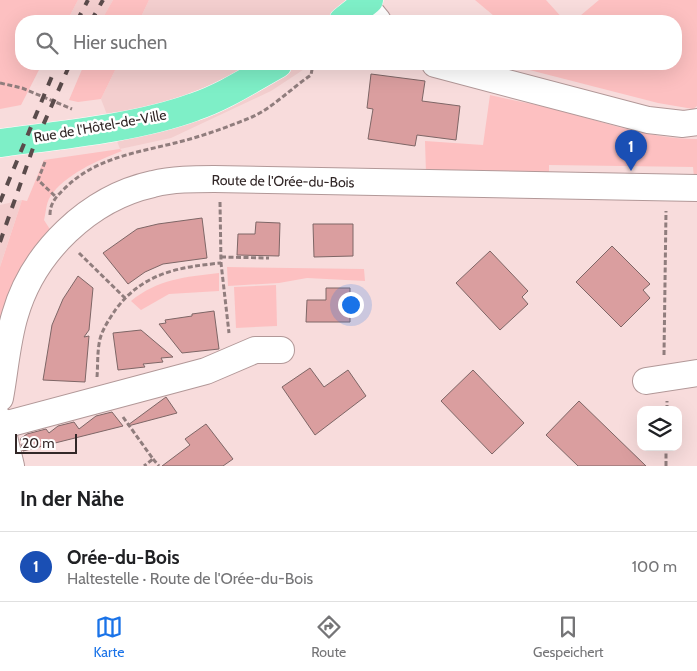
<!DOCTYPE html>
<html lang="de">
<head>
<meta charset="utf-8">
<style>
	body { margin:0; font-family:Cabin,sans-serif; background:#f6f6f6; color:#202124 }
	.controls { position:absolute; right:15px; bottom:15px; display:grid; overflow:hidden; border-radius:10px; box-shadow:0 5px 20px #0002 }
	.controls button { width:45px; height:45px; display:grid; place-items:center; padding:0; border:0; border-bottom:1px solid #e0e0e0; background:#fff; color:#202124; font:25px sans-serif }
	.scale { position:absolute; left:15px; bottom:12px; width:62px; box-sizing:border-box; padding-left:5px; border:2px solid #322727; border-top:0; font-size:14px; line-height:18px; white-space:nowrap; color:#322727; -webkit-text-stroke:4px #fff; paint-order:stroke }
	.you { position:absolute; left:350px; top:304px; width:18px; height:18px; margin:-12px; border:4px solid #fff; border-radius:50%; background:#1a73e8; box-shadow:0 0 0 8px #1a73e833 }
	.badge { display:grid; place-items:center; width:32px; height:32px; border-radius:50%; background:#1a73e8; color:#fff; font-size:16px; font-weight:700 }
	.pin { position:absolute; translate:-50% -41px; filter:drop-shadow(0 1px 2px #0008) }
	.pin::after { content:''; position:absolute; top:26px; width:18px; height:15px; background:inherit; clip-path:polygon(0 0,100% 0,50% 100%) }
	.list { margin:0; padding:0; list-style:none }
	h2 { display:flex; justify-content:space-between; align-items:center; height:65px; margin:0; padding:0 20px; font-size:21px }
	h2 small { font-size:16px; font-weight:400; color:#757577 }
	.list li { display:grid; grid-template-columns:32px 1fr auto; gap:15px; align-items:center; box-sizing:border-box; height:70px; padding:0 20px; border-top:1px solid #e0e0e0 }
	.list b { display:block; font-size:19px; white-space:nowrap }
	.list p { margin:0; font-size:16px; white-space:nowrap; color:#757577 }
	.list em { font-size:16px; font-style:normal; color:#757577 }
	.icon { flex:none; width:28px; height:28px; fill:none; stroke:currentColor; stroke-width:2; stroke-linecap:round; stroke-linejoin:round }
	.map { position:relative; flex:none; width:697px; height:466px; overflow:hidden }
	.search { position:absolute; background:#fff; box-shadow:0 5px 20px #0002; left:15px; right:15px; top:15px; height:55px; display:flex; align-items:center; gap:12px; box-sizing:border-box; padding:0 18px; border-radius:20px; color:#757577; font-size:19px }
	.sheet { height:135px; background:#fff }
	nav { display:flex; justify-content:space-around; align-items:center; box-sizing:border-box; height:70px; border-top:1px solid #e0e0e0; background:#fff; font-size:14px; color:#757577 }
	nav a { display:grid; justify-items:center; gap:2px }
	nav .on { color:#1a73e8 }
	.map>svg:first-child { display:block }
	.built { fill:#f3cece }
	.green { fill:#fdc0c1 }
	.building { fill:#da9e9f; stroke:#7e6666 }
	.lines { fill:none; stroke-linecap:round; stroke-linejoin:round }
	.minor-casing { stroke:#b29898; stroke-width:28 }
	.major-casing { stroke:#fff; stroke-width:29 }
	.path { stroke:#907d7d; stroke-width:3; stroke-dasharray:5 2.5; stroke-linecap:butt }
	.minor { stroke:#fff; stroke-width:26 }
	.major { stroke:#7eefc7; stroke-width:28 }
	.rail { stroke:#5a4b4b; stroke-width:4; stroke-dasharray:9 9; stroke-linecap:butt }
	.labels { text-anchor:middle; stroke-width:5; stroke-linejoin:round; paint-order:stroke }
	.street-label { font-size:14px; fill:#322727; stroke:#fff }
</style>
</head>
<body>
<div class="map">
<svg width="697" height="466" viewBox="0 0 697 466">
	<rect width="100%" height="100%" fill="#f8dcdc"/>
	<g class="built">
		<path d="M 78,0 L 113,0 L 101,21 L 67,21 Z"/>
		<path d="M 149,0 L 379,0 L 385,7 L 367,21 L 139,21 Z"/>
		<path d="M 118,64 L 312,64 L 271,91 L 171,138 L 120,149 L 101,99 Z"/>
		<path d="M 22,200 L 8,242 L 0,267 L 0,205 Z"/>
	</g>
	<g class="green">
		<path d="M 0,0 L 78,0 L 67,21 L 21,21 L 21,64 L 42,64 L 21,105 L 0,109 Z"/>
		<path d="M 113,0 L 149,0 L 139,21 L 101,21 Z"/>
		<path d="M 475,0 L 546,0 L 565,21 L 500,21 Z"/>
		<path d="M 599,0 L 697,0 L 697,106 L 693,109 L 658,103 L 510,65 L 676,64 L 676,21 L 574,21 Z"/>
		<path d="M 80,64 L 118,64 L 101,99 L 78,102 L 69,100 L 83,67 L 79,66 Z"/>
		<path d="M 490,95 C 511,100 533,104 554,109 C 601,121 648,139 697,139 L 697,178 L 694,178 L 693,167 L 549,165 L 549,180 L 426,173 L 425,141 L 483,145 Z"/>
		<path d="M 120,149 L 122,151 C 98,160 64,175 50,197 C 46,203 46,213 44,220 L 51,231 L 0,334 L 0,267 L 22,200 L 27,201 L 44,160 Z"/>
		<path d="M 227,267 L 364,269 L 365,281 L 307,278 L 279,283 L 228,286 Z"/>
		<path d="M 219,273 L 219,291 L 169,294 L 141,310 L 131,301 C 158,279 185,277 219,273 Z"/>
		<path d="M 276,285 L 277,326 L 236,328 L 234,287 Z"/>
	</g>
	<g class="building">
		<path d="M 371,74 L 425,81 L 422,101 L 460,106 L 456,140 L 417,135 L 415,146 L 368,139 L 373,109 L 367,108 Z"/>
		<path d="M 202,218 L 207,258 L 163,264 L 145,272 L 128,284 L 103,253 L 137,229 L 158,224 Z"/>
		<path d="M 256,222 L 280,223 L 279,256 L 237,255 L 238,234 L 255,234 Z"/>
		<path d="M 313,224 L 353,224 L 353,256 L 314,257 Z"/>
		<path d="M 612,246 L 650,284 L 643,290 L 650,298 L 621,327 L 576,282 Z"/>
		<path d="M 490,251 L 528,291 L 522,297 L 528,304 L 500,330 L 456,283 Z"/>
		<path d="M 78,276 L 93,288 L 89,330 L 84,337 L 89,336 L 85,382 L 43,380 L 52,325 L 63,299 Z"/>
		<path d="M 326,288 L 350,288 L 350,322 L 306,322 L 307,300 L 326,300 Z"/>
		<path d="M 214,311 L 219,349 L 182,353 L 159,324 L 166,323 L 165,320 L 192,316 L 192,314 Z"/>
		<path d="M 141,330 L 173,357 L 161,358 L 163,362 L 143,364 L 145,367 L 118,370 L 113,333 Z"/>
		<path d="M 310,368 L 324,387 L 348,370 L 366,396 L 315,435 L 282,387 Z"/>
		<path d="M 473,370 L 524,423 L 492,454 L 441,401 Z"/>
		<path d="M 166,397 L 177,413 L 128,426 L 128,425 Z"/>
		<path d="M 579,401 L 646,466 L 578,466 L 546,435 Z"/>
		<path d="M 112,412 L 123,426 L 23,451 L 21,444 L 23,443 L 20,439 L 27,434 L 46,429 L 49,433 L 58,426 L 74,422 L 79,429 L 96,416 Z"/>
		<path d="M 206,424 L 233,459 L 223,466 L 162,466 L 190,445 L 185,439 Z"/>
	</g>
	<g class="lines">
		<g class="minor-casing">
			<g id="minor">
				<path d="M 364,4 L 378,21"/>
				<path d="M 435,64 L 648,120 L 683,124 L 697,122"/>
				<path d="M 646,381 L 697,373"/>
				<path d="M 0,398 C 5,371 7,341 15,315 C 33,252 89,198 153,184 C 173,179 194,179 214,179 L 697,188"/>
				<path d="M 0,420 L 11,466"/>
				<path d="M 0,426 L 206,371 L 255,350 L 281,350"/>
			</g>
		</g>
		<g class="major-casing">
			<g id="major">
				<path d="M 343,21 L 369,0"/>
				<path d="M 0,143 C 61,135 137,128 194,107 C 224,97 251,79 278,64"/>
			</g>
		</g>
		<g class="path">
			<path d="M 0,83 L 22,88 L 72,109"/>
			<path d="M 45,162 L 38,180 L 56,197"/>
			<path d="M 220,202 L 221,263 L 229,333"/>
			<path d="M 50,215 C 50,203 56,197 64,189 C 95,158 135,153 175,143 C 200,137 228,127 252,117 C 271,109 293,87 311,75 L 313,64"/>
			<path d="M 79,253 L 125,298"/>
			<path d="M 221,257 L 269,258"/>
			<path d="M 664,355 L 666,211"/>
			<path d="M 97,377 C 98,365 97,352 100,339 C 103,328 110,318 116,309 C 143,273 179,267 221,263"/>
			<path d="M 667,410 L 667,401"/>
			<path d="M 123,417 L 153,459 L 144,466"/>
			<path d="M 153,459 L 159,466"/>
			<path d="M 666,466 L 666,447"/>
		</g>
		<use href="#minor" class="minor"/>
		<use href="#major" class="major"/>
		<g class="rail">
			<path d="M 77,21 L 88,0"/>
			<path d="M 91,21 L 103,0"/>
			<path d="M 0,202 L 57,64"/>
			<path d="M 0,242 L 33,148 L 70,64"/>
		</g>
	</g>
	<g class="labels">
		<g class="street-label">
			<text transform="translate(100 126) rotate(-10)" y="5">Rue de l'Hôtel-de-Ville</text>
			<text transform="translate(283 181) rotate(1)" y="5">Route de l'Orée-du-Bois</text>
		</g>
	</g>
</svg>
<div class="controls">
<button><svg class="icon" aria-label="layers" viewBox="0 0 24 24"><path d="M12 4l9 5-9 5-9-5zM3 14l9 5 9-5"/></svg></button>
</div>
<div class="scale">20 m</div>
<div class="you"></div>
<div class="pin badge" style="left:631px;top:171px;background:#1a4fb4">1</div>
<div class="search"><svg class="icon" aria-label="search" viewBox="0 0 24 24"><circle cx="10" cy="10" r="6"/><path d="M15 15l6 6"/></svg>Hier suchen</div>
</div>
<section class="sheet">
<h2>In der Nähe<small></small></h2>
<ul class="list">
<li><span class="badge" style="background:#1a4fb4">1</span><div><b>Orée-du-Bois</b><p>Haltestelle · Route de l'Orée-du-Bois</p></div><em>100 m</em></li>
</ul>
</section>
<nav>
<a class="on"><svg class="icon" aria-label="map" viewBox="0 0 24 24"><path d="M3 6l6-2 6 2 6-2v14l-6 2-6-2-6 2zM9 4v14M15 6v14"/></svg>Karte</a>
<a><svg class="icon" aria-label="directions" viewBox="0 0 24 24"><path d="M12 3l9 9-9 9-9-9zM9 14v-3h6M13 9l2 2-2 2"/></svg>Route</a>
<a><svg class="icon" aria-label="saved" viewBox="0 0 24 24"><path d="M7 4h10v16l-5-4-5 4z"/></svg>Gespeichert</a>
</nav>
</body>
</html>
